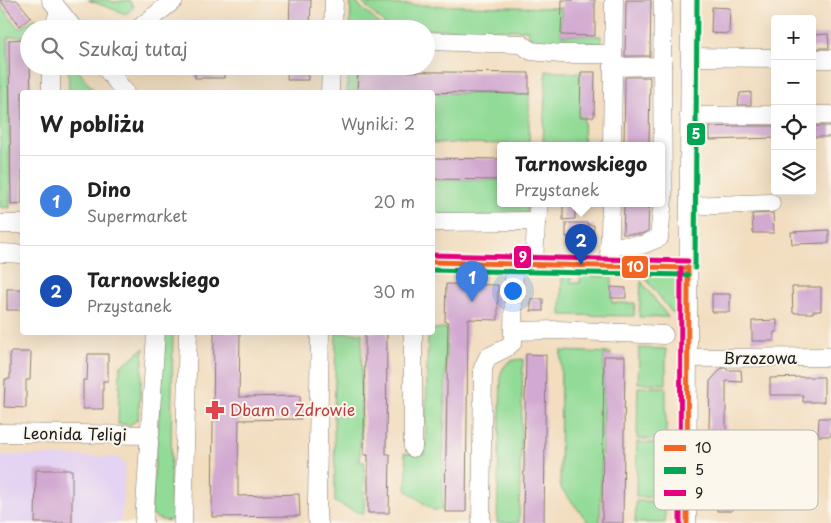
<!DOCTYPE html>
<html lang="pl">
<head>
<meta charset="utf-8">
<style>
	body { margin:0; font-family:"Playpen Sans",sans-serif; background:#f2f2f2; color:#222 }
	.controls { position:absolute; right:15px; top:15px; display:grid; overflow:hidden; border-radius:5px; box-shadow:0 5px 20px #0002 }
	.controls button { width:45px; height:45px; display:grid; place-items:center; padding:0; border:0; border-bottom:1px solid #e0e0e0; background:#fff; color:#222; font:25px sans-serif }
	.you { position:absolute; left:512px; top:290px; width:18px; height:18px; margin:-12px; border:4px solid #fff; border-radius:50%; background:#1a73e8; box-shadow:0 0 0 8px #1a73e833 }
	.badge { display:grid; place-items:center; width:32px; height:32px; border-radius:50%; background:#2563eb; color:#fff; font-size:16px; font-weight:700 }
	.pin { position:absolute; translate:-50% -41px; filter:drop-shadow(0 1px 2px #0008) }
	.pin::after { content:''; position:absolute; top:26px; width:18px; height:15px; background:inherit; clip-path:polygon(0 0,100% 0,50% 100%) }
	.popup { position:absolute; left:497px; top:142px; width:168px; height:65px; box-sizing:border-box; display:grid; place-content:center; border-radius:5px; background:#fff; filter:drop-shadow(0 1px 4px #0005); font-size:16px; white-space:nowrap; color:#767676 }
	.popup b { font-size:19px; color:#222 }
	.popup::after { content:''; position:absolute; left:50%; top:100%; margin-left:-10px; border:10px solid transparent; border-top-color:#fff }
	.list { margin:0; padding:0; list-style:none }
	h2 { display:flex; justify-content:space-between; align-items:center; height:65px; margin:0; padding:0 20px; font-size:21px }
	h2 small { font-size:16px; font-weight:400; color:#767676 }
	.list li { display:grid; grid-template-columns:32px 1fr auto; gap:15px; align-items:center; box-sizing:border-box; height:90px; padding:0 20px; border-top:1px solid #e0e0e0 }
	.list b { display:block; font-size:19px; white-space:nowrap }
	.list p { margin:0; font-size:16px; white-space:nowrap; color:#767676 }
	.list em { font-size:16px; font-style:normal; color:#767676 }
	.icon { flex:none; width:28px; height:28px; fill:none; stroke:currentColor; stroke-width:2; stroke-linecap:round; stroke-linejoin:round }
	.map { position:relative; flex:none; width:831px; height:523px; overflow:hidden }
	.search { position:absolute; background:#fff; box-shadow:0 5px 20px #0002; left:20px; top:20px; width:415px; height:55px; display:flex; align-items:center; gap:12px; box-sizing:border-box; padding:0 18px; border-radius:28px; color:#767676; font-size:19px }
	.panel { position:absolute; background:#fff; box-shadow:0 5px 20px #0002; left:20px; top:90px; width:415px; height:245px; border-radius:5px }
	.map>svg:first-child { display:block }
	.built { fill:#e4d3f2 }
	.green { fill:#92db97; stroke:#577c5a }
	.building { fill:#d2a9d1 }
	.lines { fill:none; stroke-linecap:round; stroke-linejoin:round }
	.minor-casing { stroke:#877c6e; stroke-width:19 }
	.minor { stroke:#fff; stroke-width:18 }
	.bus-1-casing { stroke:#fbf7ec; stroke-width:9 }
	.bus-2-casing { stroke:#fbf7ec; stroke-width:9 }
	.bus-3-casing { stroke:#fbf7ec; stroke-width:9 }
	.bus-1 { stroke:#f26522; stroke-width:5 }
	.bus-2 { stroke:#00a651; stroke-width:5 }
	.bus-3 { stroke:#e5007d; stroke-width:5 }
	.labels { text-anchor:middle; stroke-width:4; stroke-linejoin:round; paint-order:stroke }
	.street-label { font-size:16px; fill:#1c1c1c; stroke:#fbf7ec }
	.health-label { font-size:16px; fill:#be3a42; stroke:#fbf7ec; text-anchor:start }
	.key { fill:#fbf7ec; stroke:#b8b5ae; stroke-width:1 }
	.key-label { font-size:14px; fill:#1c1c1c }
	.line-badge { stroke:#fbf7ec; stroke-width:2 }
	.badge-label { font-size:14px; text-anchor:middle; font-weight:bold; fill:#fff }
</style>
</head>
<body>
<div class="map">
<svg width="831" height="523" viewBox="0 0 831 523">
	<rect width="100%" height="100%" fill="#fbf7ec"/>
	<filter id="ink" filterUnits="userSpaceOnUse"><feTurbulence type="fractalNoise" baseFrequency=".02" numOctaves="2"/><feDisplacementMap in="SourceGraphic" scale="10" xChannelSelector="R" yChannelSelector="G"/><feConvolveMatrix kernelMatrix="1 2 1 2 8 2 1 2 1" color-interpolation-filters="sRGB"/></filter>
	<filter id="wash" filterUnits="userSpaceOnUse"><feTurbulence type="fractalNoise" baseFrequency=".0096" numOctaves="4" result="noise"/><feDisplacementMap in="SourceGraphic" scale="20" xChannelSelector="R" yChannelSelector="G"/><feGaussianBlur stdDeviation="1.12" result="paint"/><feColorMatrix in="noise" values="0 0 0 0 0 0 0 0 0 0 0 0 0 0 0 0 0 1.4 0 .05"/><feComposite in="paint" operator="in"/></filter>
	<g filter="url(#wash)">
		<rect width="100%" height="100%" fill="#f2ddbf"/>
		<path class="built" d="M 0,455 L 118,457 L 125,465 L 121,523 L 0,523 Z"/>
		<g class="green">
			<path d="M 88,0 L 111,0 L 113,2 L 129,0 L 134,7 L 126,14 Z"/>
			<path d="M 351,0 L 353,0 L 385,29 L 350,29 Z"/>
			<path d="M 359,0 L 368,0 L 368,4 L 561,8 L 561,35 L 601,36 L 602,49 L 596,49 L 596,43 L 543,43 L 528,36 L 528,30 L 390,29 Z"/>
			<path d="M 0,4 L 19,29 L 35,18 L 41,26 L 40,29 L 29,29 L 29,36 L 8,37 L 10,208 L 0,207 Z"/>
			<path d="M 68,66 L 75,66 L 95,92 L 69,92 Z"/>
			<path d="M 349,66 L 357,66 L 358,91 L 424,92 L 347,92 Z"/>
			<path d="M 546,71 L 585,73 L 583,145 L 543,143 Z"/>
			<path d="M 433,93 L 529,94 L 529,144 L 433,143 Z"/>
			<path d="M 432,179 L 501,180 L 501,204 L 527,204 L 527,216 L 433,216 Z"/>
			<path d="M 642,274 L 671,276 L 678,284 L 681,306 L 673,314 Z"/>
			<path d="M 571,276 L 571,283 L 580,283 L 581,276 L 612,276 L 612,303 L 635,303 L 634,316 L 561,315 L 562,277 Z"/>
			<path d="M 641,281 L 668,317 L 639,317 Z"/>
			<path d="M 447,328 L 442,510 L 433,510 L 406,490 L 407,464 L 404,453 L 425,454 L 428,333 L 432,332 L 433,329 Z"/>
			<path d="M 169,333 L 176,333 L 173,335 L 170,504 L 179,512 C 172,523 162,523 151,514 L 165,335 Z"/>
			<path d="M 336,333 L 362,333 L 360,462 L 365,462 L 364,514 L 345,507 L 335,502 L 334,419 Z"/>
			<path d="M 144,348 L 138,419 L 130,425 L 118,424 L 120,367 Z"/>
			<path d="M 639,348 L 666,349 L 666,384 L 638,383 Z"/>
			<path d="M 561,351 L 611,353 L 611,355 L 604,355 L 600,523 L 589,523 L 560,487 Z"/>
			<path d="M 523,359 L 519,523 L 497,523 L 501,373 C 506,361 511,360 523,359 Z"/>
			<path d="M 638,387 L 666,387 L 666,440 L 637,439 Z"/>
			<path d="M 637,442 L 666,444 L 665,498 L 636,497 Z"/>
			<path d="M 636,501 L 665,501 L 665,523 L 635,523 Z"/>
		</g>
		<g id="blocks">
			<g class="building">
				<path d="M 0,0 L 17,0 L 31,17 L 20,26 Z"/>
				<path d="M 290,0 L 311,0 L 310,29 L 289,29 Z"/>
				<path d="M 562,0 L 595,0 L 595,36 L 561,35 Z"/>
				<path d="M 626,0 L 651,0 L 650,56 L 625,56 Z"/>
				<path d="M 712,7 L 730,8 L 729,34 L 711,33 Z"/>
				<path d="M 828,34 L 829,48 L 812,48 L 812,35 Z"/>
				<path d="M 29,39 L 31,92 L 22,92 L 22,204 L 11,205 L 9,40 Z"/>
				<rect x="195" y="66" width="29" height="12"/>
				<path d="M 288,66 L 308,66 L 308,80 L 287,80 Z"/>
				<path d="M 358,71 L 529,73 L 529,94 L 357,91 Z"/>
				<path d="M 581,72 L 595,72 L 594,117 L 580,117 Z"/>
				<path d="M 625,77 L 650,77 L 649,146 L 624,146 Z"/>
				<path d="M 751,92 L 751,105 L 738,105 L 740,93 Z"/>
				<path d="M 739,126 L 775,126 L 775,138 L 710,140 L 710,127 Z"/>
				<rect x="812" y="126" width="19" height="11"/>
				<path d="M 432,158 L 501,159 L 501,180 L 432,179 Z"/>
				<path d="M 563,204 L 575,204 L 575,219 L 563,220 Z"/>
				<path d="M 624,204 L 649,204 L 648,231 L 641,234 L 623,234 Z"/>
				<path d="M 773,213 L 774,233 L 753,233 L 752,214 Z"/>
				<path d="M 566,223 L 588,223 L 588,225 L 594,225 L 593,237 L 566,237 Z"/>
				<path d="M 829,230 L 829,243 L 792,244 L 791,232 Z"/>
				<path d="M 446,284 L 498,285 L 498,320 L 468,319 L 466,512 L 445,512 L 448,322 L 445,322 Z"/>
				<path d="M 611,287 L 626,288 L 626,298 L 611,298 Z"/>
				<path d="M 792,287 L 821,287 L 821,311 L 813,311 L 813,313 L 793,313 Z"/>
				<rect x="7" y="289" width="15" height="21"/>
				<rect x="712" y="294" width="18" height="18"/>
				<rect x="531" y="299" width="12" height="12"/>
				<path d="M 777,320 L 777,332 L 774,332 L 774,341 L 752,341 L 752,321 Z"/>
				<path d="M 214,332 L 240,332 L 239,397 L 300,396 L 301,419 L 239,420 L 238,467 L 238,496 L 299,494 L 300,516 L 212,517 Z"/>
				<path d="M 365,332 L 387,332 L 386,454 L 390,454 L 389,513 L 368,513 L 368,455 L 364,455 Z"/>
				<path d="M 10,352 L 31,352 L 30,380 L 26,380 L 26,408 L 4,407 L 5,379 L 10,379 Z"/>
				<path d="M 88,354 L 108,354 L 108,381 L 103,381 L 103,409 L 83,409 L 83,380 L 87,380 Z"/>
				<path d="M 526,354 L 546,355 L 544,523 L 523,523 Z"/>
				<path d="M 604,356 L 625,356 L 623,523 L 602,523 Z"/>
				<path d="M 722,368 L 727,368 L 727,370 L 741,370 L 742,382 L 726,381 L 726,438 L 728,438 L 728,490 L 732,490 L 732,511 L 717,511 L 717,504 L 714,504 L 714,476 L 708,476 L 710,381 Z"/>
				<path d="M 803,377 L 824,377 L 824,402 L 803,402 L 803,395 L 770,395 L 770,378 Z"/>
				<path d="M 819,418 L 831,418 L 831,436 L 818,436 Z"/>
				<path d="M 796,453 L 797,463 L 763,464 L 762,454 Z"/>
				<path d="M 36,470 L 72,470 L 72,523 L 35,523 Z"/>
			</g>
		</g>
	</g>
	<g filter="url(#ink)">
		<use href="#blocks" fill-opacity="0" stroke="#877c6e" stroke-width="1"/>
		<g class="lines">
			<g class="minor-casing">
				<g id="minor">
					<path d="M 51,0 L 74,29"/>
					<path d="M 53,29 L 59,11"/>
					<path d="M 138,29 L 174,0"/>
					<path d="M 333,29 L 334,0"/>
					<path d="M 426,41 L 521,44 L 531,51 L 561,54 L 613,54"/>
					<path d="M 690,57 L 775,58"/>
					<path d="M 812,59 L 831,59"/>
					<path d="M 104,66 L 125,92"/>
					<path d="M 613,67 L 662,66 L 663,0"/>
					<path d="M 51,92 L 51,66"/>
					<path d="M 330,92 L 331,66"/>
					<path d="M 812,115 L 831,115"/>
					<path d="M 689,116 L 775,115"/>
					<path d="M 612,146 L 614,0"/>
					<path d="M 689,206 L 771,203"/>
					<path d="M 432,222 L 529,221 L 536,223 L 534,264"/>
					<path d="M 536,223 L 539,204"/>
					<path d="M 0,224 L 22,224"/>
					<path d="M 609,246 L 642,245 L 659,238 L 663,199 L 662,66"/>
					<path d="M 0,253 L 22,254"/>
					<path d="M 609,258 L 611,204"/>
					<path d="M 432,262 L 688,268"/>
					<path d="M 513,331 L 558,330 L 664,335"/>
					<path d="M 688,358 L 831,357"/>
					<path d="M 0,433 L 150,435"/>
					<path d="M 413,448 L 413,332"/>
					<path d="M 144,523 L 156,332"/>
					<path d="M 183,523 L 188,332"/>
					<path d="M 319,523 L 317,518 L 317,501 L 320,332"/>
					<path d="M 481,523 L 483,368 L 488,357 L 506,348 L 513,342 L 514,263"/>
					<path d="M 687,523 L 690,0"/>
				</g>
			</g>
			<use href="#minor" class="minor"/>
			<g class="bus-1-casing">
				<g id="bus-1">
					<path d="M 432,262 L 688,268"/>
					<path d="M 687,523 L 688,268"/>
				</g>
			</g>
			<g class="bus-2-casing">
				<g id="bus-2">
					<path d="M 695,268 L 697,0"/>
					<path d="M 432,270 L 688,275"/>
				</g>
			</g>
			<g class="bus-3-casing">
				<g id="bus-3">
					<path d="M 432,255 L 688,261"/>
					<path d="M 680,523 L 681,268"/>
				</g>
			</g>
			<use href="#bus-1" class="bus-1"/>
			<use href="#bus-2" class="bus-2"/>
			<use href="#bus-3" class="bus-3"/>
		</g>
	</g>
	<defs>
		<g id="pharmacy-bare" transform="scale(1.5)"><path d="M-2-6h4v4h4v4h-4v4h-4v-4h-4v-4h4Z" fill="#e0444e" stroke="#fbf7ec" stroke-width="2.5" paint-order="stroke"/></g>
	</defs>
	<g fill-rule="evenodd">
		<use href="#pharmacy-bare" x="215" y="410"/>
	</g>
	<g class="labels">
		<g class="street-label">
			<text x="760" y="364">Brzozowa</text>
			<text transform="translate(75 434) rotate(1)" y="6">Leonida Teligi</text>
		</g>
		<g class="health-label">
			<text x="230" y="416">Dbam o Zdrowie</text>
		</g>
	</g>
	<rect x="654" y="430" width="164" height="80" rx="8" class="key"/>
	<rect x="664" y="445" width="22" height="6" fill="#f26522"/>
	<rect x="664" y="467" width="22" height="7" fill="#00a651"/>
	<rect x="664" y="490" width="22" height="6" fill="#e5007d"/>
	<g class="key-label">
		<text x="695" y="453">10</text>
		<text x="695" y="475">5</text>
		<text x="695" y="498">9</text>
	</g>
	<g class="line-badge">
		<rect x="686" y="122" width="20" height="24" rx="5" fill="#00a651"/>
		<rect x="513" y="245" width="19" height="24" rx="5" fill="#e5007d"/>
		<rect x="621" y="255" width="28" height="24" rx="5" fill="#f26522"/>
	</g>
	<g class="badge-label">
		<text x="696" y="139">5</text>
		<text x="523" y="262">9</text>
		<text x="635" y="272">10</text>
	</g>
</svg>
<div class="controls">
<button>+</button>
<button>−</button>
<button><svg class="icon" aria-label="locate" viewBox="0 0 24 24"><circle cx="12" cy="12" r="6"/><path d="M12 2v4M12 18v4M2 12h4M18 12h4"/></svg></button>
<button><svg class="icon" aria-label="layers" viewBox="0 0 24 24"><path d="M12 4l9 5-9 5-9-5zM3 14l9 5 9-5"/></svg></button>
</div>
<div class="you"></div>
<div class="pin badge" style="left:472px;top:302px;background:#3f7fe0">1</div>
<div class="pin badge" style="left:581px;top:265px;background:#1a4fb4">2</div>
<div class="popup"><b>Tarnowskiego</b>Przystanek</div>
<div class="search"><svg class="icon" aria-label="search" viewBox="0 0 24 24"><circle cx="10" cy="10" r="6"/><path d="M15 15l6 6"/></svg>Szukaj tutaj</div>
<section class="panel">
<h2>W pobliżu<small>Wyniki: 2</small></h2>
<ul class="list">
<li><span class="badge" style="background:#3f7fe0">1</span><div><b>Dino</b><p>Supermarket</p></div><em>20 m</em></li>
<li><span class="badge" style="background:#1a4fb4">2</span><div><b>Tarnowskiego</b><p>Przystanek</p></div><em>30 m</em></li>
</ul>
</section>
</div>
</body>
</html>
